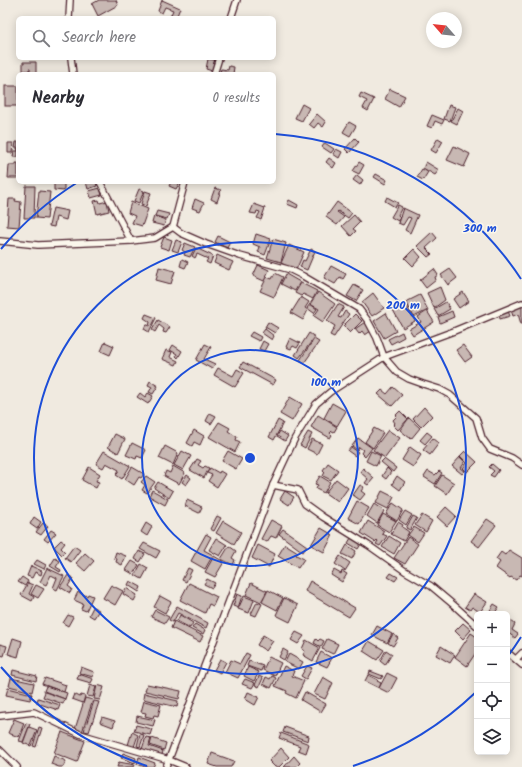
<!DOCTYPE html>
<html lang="en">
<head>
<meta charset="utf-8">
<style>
	body { margin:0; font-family:Kalam,sans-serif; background:#f7f7f7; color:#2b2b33 }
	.controls { position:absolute; right:12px; bottom:12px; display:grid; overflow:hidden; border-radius:6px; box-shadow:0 2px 10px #0003 }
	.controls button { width:36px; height:36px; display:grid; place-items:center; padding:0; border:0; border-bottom:1px solid #e1e1e2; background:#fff; color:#2b2b33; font:20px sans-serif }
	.compass { position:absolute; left:426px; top:12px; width:36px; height:36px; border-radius:50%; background:#fff; box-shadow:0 2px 10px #0003; rotate:298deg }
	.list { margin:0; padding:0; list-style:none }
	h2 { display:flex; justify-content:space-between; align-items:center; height:52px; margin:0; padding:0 16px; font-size:17px }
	h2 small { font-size:13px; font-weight:400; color:#7c7c81 }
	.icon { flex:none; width:22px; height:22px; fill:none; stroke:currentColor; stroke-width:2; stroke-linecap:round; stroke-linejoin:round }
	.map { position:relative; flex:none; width:522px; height:767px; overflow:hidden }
	.search { position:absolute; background:#fff; box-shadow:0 2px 10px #0003; left:16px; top:16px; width:260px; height:44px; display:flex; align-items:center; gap:10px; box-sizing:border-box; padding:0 14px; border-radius:6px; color:#7c7c81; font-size:15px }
	.panel { position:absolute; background:#fff; box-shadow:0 2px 10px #0003; left:16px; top:72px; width:260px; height:112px; border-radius:6px }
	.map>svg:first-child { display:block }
	.building { fill:#c8b8b3; stroke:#4a1f2b }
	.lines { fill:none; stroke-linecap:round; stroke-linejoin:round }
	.minor-casing { stroke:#4a1f2b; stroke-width:8 }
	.minor { stroke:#fbf7ec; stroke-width:5.5 }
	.ring { fill:none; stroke:#1d4ed8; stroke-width:2 }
	.centre { fill:#1d4ed8; stroke:#fbf7ec; stroke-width:2 }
	.ring-label { font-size:12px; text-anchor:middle; font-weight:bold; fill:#1d4ed8; stroke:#fbf7ec; stroke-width:3; stroke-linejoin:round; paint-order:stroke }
</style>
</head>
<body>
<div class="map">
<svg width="522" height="767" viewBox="0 0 522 767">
	<rect width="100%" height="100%" fill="#f0eae0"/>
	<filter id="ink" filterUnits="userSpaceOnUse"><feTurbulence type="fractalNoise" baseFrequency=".025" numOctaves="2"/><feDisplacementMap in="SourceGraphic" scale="8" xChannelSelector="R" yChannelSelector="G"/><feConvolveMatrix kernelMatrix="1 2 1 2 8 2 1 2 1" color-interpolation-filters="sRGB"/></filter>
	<g filter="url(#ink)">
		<g class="building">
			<path d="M 99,0 L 116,0 L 118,5 L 98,16 L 92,4 Z"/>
			<path d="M 162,0 L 180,8 L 176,18 L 170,17 L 173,10 L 165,7 L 162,13 L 158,11 Z"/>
			<path d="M 208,59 L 215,60 L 212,71 L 206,69 Z"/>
			<path d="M 23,62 L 36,62 L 36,74 L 28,74 L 28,72 L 30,72 L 30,69 L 29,69 L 29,71 L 23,71 Z"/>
			<path d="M 229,66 L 234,67 L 233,74 L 220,72 L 221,69 L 228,70 Z"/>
			<rect x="5" y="86" width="13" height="20"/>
			<path d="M 390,89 L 405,96 L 399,107 L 385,99 Z"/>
			<path d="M 361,93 L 374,99 L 368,111 L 363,108 L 367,101 L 359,97 Z"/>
			<path d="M 302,104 L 309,108 L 302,121 L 295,118 Z"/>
			<path d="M 449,105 L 455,107 L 450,121 L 444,119 Z"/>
			<path d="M 458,108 L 463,111 L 457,124 L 451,121 Z"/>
			<path d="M 317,114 L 326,122 L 323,127 L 318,123 L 314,128 L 309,124 Z"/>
			<path d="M 432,115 L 444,120 L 442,124 L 435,121 L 432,128 L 427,126 Z"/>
			<path d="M 349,122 L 356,126 L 350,136 L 343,132 Z"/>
			<path d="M 355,138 L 359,142 L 349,153 L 345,149 Z"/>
			<path d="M 438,138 L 443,141 L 436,153 L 431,150 Z"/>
			<path d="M 16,142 L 18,142 L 18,157 L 13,157 L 14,151 L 18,151 L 18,148 L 15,148 Z"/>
			<path d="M 8,143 L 13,143 L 12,153 L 8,153 Z"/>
			<path d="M 325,143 L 334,149 L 331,153 L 322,147 Z"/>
			<path d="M 454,146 L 470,154 L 464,167 L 447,160 Z"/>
			<path d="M 336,149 L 342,152 L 339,158 L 333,154 Z"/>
			<path d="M 329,158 L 336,163 L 333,168 L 326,162 Z"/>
			<path d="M 359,162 L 364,165 L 359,174 L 353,171 Z"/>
			<path d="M 426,162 L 439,170 L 435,175 L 423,168 Z"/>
			<path d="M 16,163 L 18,163 L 18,178 L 8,178 L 9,165 L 16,165 Z"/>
			<path d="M 422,169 L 428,172 L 423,180 L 417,177 Z"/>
			<path d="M 376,174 L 387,180 L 385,184 L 374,177 Z"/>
			<path d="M 357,175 L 363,180 L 360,185 L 353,180 Z"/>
			<path d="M 54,182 L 64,182 L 64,191 L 54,190 Z"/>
			<path d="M 86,182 L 96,182 L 97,186 L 88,189 Z"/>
			<path d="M 171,182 L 180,182 L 176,189 L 169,186 Z"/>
			<path d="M 26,186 L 35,186 L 34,218 L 24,218 Z"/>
			<path d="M 100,188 L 102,195 L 91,198 L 89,191 Z"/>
			<path d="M 215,188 L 221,190 L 217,202 L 211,199 Z"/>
			<path d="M 139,189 L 144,191 L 139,203 L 134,201 Z"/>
			<path d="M 39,191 L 50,192 L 47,219 L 36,218 Z"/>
			<path d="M 145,191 L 151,193 L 146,206 L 141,204 Z"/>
			<path d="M 387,197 L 398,203 L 395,207 L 385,201 Z"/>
			<path d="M 9,199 L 16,199 L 15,201 L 21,202 L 19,227 L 7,226 Z"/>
			<path d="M 195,199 L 204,203 L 200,211 L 192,208 Z"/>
			<path d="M 99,200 L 100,203 L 107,201 L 109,211 L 97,214 L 94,201 Z"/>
			<path d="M 289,200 L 298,205 L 297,208 L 287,204 Z"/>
			<path d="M 131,202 L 148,209 L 142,226 L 132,223 L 135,216 L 128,213 Z"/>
			<path d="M 337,202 L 352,213 L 348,218 L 338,211 L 337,212 L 344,217 L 337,225 L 326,217 Z"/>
			<path d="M 254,204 L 265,208 L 261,220 L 257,218 L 260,212 L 257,211 L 256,214 L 250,213 Z"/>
			<path d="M 398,205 L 402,207 L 398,215 L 400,217 L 398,221 L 391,217 Z"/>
			<path d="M 53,208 L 68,211 L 66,220 L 56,217 L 54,227 L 49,226 Z"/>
			<path d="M 403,208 L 418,215 L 410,233 L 405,230 L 411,218 L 408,217 L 403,225 L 398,223 Z"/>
			<path d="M 157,211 L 169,214 L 167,219 L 155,216 Z"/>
			<path d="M 354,215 L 360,222 L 353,229 L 356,231 L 351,236 L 342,226 Z"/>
			<path d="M 154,216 L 166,220 L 164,226 L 152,223 Z"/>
			<path d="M 432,232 L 437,238 L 426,248 L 432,254 L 428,257 L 417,246 Z"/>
			<path d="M 256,234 L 271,239 L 265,255 L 258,252 L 260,247 L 253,244 Z"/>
			<path d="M 218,236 L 230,242 L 227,248 L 215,242 Z"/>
			<path d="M 164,237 L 172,240 L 169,250 L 160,247 Z"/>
			<path d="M 273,239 L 286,243 L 281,262 L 267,258 Z"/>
			<path d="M 176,240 L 182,242 L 178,252 L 172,250 Z"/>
			<path d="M 185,243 L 195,247 L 190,257 L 184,255 L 185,252 L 182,250 Z"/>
			<path d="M 289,245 L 304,252 L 296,270 L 281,263 Z"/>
			<path d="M 196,248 L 213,256 L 210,264 L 206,262 L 208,259 L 197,254 L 195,258 L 192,256 Z"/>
			<path d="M 311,249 L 315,251 L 307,270 L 300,267 L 303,260 L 305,261 Z"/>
			<path d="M 414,249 L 421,257 L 413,266 L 405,258 Z"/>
			<path d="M 217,255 L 233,262 L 229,270 L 214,263 Z"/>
			<path d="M 182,259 L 188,262 L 185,268 L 180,266 Z"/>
			<path d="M 258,265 L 269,270 L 264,281 L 253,276 Z"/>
			<path d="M 331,266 L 346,274 L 343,279 L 340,277 L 335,284 L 324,278 Z"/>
			<path d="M 159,267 L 175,271 L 171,284 L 156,280 Z"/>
			<path d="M 434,269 L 438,275 L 435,277 L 436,280 L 426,288 L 420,280 Z"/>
			<path d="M 450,269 L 457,278 L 448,285 L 441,275 Z"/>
			<path d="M 275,273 L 283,277 L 274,297 L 260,291 L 267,277 L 272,279 Z"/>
			<path d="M 286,274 L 300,282 L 295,291 L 281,284 Z"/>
			<path d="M 301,283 L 317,291 L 313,299 L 303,294 L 301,296 L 295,293 Z"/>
			<path d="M 354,285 L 363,290 L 356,301 L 347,296 Z"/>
			<path d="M 440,287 L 445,300 L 434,308 L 427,293 Z"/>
			<path d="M 318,292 L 335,304 L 323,322 L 314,316 L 319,309 L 310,304 Z"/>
			<path d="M 463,292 L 469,301 L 459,308 L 453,299 Z"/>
			<path d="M 373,293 L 384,308 L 372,316 L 362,302 Z"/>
			<path d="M 420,295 L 428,310 L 414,317 L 406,302 Z"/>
			<path d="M 301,297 L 309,302 L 305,308 L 308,310 L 303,320 L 291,313 Z"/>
			<path d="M 446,302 L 450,309 L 438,316 L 434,309 Z"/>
			<path d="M 405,303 L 415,321 L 403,328 L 393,310 Z"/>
			<path d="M 310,304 L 317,309 L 314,313 L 307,308 Z"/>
			<path d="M 338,304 L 344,307 L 338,317 L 341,318 L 345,311 L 349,314 L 334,337 L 330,335 L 335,326 L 327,321 Z"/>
			<path d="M 522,306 L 522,324 L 521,324 L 518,314 L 513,316 L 511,310 Z"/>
			<path d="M 427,311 L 434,322 L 413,335 L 409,329 L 421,322 L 418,317 Z"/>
			<path d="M 452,311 L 454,317 L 440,323 L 438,317 Z"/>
			<path d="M 508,311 L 510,316 L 500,319 L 499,314 Z"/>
			<path d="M 386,313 L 396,331 L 384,338 L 374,321 Z"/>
			<path d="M 146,314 L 156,318 L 149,332 L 144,329 L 146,324 L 149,326 L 150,322 L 144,318 Z"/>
			<path d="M 355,314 L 362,321 L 350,333 L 343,326 Z"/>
			<path d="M 158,320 L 170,327 L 166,333 L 163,332 L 164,329 L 159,325 L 155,332 L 152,330 Z"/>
			<path d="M 268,322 L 278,328 L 275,333 L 265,327 Z"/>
			<path d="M 365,322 L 371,331 L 365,335 L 362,331 L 359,334 L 355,329 Z"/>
			<path d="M 265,329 L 274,336 L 272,340 L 262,333 Z"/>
			<path d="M 252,332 L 261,337 L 259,341 L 249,336 Z"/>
			<path d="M 402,332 L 404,337 L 391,344 L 388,339 Z"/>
			<path d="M 309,333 L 315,337 L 299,358 L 295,355 Z"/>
			<path d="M 290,338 L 300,343 L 297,348 L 293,346 L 291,349 L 286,347 Z"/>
			<path d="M 314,339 L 319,342 L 304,363 L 300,360 Z"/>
			<path d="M 263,341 L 268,344 L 264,351 L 259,349 Z"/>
			<path d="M 105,342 L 114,346 L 110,355 L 101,351 Z"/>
			<path d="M 205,344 L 211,347 L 204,359 L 215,364 L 212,369 L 196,360 Z"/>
			<path d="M 173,345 L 182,351 L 178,358 L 176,356 L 177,354 L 170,350 Z"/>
			<path d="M 463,345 L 472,357 L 465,362 L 456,350 Z"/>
			<path d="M 166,350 L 172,352 L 170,357 L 178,361 L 176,365 L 162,359 Z"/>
			<path d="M 243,362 L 276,380 L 273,385 L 240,367 Z"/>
			<path d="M 218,368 L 233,376 L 237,369 L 244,373 L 235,387 L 214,375 Z"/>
			<path d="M 150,381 L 158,386 L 153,394 L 149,392 L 152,387 L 148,385 Z"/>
			<path d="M 393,387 L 402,395 L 392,406 L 378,394 L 382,390 L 387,394 Z"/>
			<path d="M 140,393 L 145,397 L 148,393 L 153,396 L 148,404 L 137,397 Z"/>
			<path d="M 290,397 L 302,404 L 292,421 L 280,414 Z"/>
			<path d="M 332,403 L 346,411 L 337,426 L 324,418 Z"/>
			<path d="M 424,407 L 432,416 L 421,427 L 413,419 Z"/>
			<path d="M 400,411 L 408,419 L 398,430 L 393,425 L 395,423 L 393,420 L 397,416 L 396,415 Z"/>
			<path d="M 210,413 L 216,416 L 211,424 L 206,421 Z"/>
			<path d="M 318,415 L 337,427 L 334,432 L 332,431 L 330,433 L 332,435 L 330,438 L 311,427 Z"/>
			<path d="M 409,418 L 420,428 L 411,439 L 400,430 Z"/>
			<path d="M 278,420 L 283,423 L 274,440 L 269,437 Z"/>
			<path d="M 219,422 L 230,428 L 228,431 L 237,437 L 236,440 L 240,442 L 235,452 L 209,437 Z"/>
			<path d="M 374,428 L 383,433 L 373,448 L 365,442 Z"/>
			<path d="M 194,430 L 204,436 L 200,445 L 194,442 L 192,446 L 187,443 Z"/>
			<path d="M 388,430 L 400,438 L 385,458 L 373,450 Z"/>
			<path d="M 280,431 L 288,436 L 285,441 L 277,436 Z"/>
			<path d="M 308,432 L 312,434 L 305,448 L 300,445 Z"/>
			<path d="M 427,432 L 432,436 L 425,444 L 420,440 Z"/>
			<path d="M 115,434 L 125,439 L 118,453 L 108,447 Z"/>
			<path d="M 358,438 L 372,448 L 365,457 L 361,453 L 363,450 L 359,447 L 357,450 L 352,446 Z"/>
			<path d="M 433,438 L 439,443 L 430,455 L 423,450 Z"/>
			<path d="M 312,439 L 322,444 L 317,454 L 307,449 Z"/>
			<path d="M 132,443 L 146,450 L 142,458 L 137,456 L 136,459 L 126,455 Z"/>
			<path d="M 165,446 L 178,453 L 173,465 L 159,458 Z"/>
			<path d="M 351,447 L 358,452 L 355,456 L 348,451 Z"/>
			<path d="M 410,447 L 421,455 L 413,467 L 402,460 Z"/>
			<path d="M 104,451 L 130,466 L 122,479 L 116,475 L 119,470 L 106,463 L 103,468 L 96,464 Z"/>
			<path d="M 182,451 L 191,456 L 183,470 L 174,465 Z"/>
			<path d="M 228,451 L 242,459 L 236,469 L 222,461 Z"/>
			<path d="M 371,451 L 381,456 L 376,466 L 366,461 Z"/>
			<path d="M 465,451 L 477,462 L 467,472 L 463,468 L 467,463 L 460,456 Z"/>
			<path d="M 460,457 L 465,462 L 461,468 L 465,471 L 462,474 L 452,466 Z"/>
			<path d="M 197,459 L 201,461 L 198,465 L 203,468 L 205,466 L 209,468 L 204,478 L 190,470 Z"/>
			<path d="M 384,459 L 396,468 L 393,472 L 381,462 Z"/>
			<path d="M 328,463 L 338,470 L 331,480 L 323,476 L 325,472 L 323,470 Z"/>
			<path d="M 492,464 L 499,470 L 494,477 L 490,475 L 494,471 L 489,467 Z"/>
			<path d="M 173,466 L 185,473 L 179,484 L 164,476 L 166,471 L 170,473 Z"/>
			<path d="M 89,467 L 100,474 L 96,481 L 99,482 L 96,488 L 82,480 Z"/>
			<path d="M 132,467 L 144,474 L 141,478 L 139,477 L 134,485 L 125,479 Z"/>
			<path d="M 210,468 L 219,473 L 220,471 L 225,474 L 217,487 L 208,481 L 212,475 L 207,473 Z"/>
			<path d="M 363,468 L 374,478 L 368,485 L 365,483 L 368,479 L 360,472 Z"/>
			<path d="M 387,468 L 391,472 L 386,479 L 382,476 Z"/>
			<path d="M 428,471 L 435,475 L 439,471 L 442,473 L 435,484 L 424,477 Z"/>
			<path d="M 187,475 L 191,478 L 186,485 L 182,482 Z"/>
			<path d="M 442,475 L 454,483 L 447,494 L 435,486 Z"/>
			<path d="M 146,476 L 155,482 L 147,493 L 142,490 L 145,485 L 141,482 Z"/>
			<path d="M 320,476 L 330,482 L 324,493 L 316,489 L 318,485 L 315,484 Z"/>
			<path d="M 397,476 L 405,482 L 400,490 L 392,484 Z"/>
			<path d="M 336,479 L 348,488 L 338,502 L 325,493 Z"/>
			<path d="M 158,482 L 173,491 L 169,498 L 154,488 Z"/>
			<path d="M 360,485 L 364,487 L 361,491 L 365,494 L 360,500 L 353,495 Z"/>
			<path d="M 152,490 L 168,499 L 165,505 L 149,496 Z"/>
			<path d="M 285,491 L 294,497 L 289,505 L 280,499 Z"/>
			<path d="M 382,491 L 394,497 L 388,509 L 376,503 Z"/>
			<path d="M 187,500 L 202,507 L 199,513 L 185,506 Z"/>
			<path d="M 357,501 L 369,508 L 359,524 L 348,518 Z"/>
			<path d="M 393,503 L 403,510 L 397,521 L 386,514 Z"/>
			<path d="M 374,504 L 384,511 L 377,523 L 367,516 Z"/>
			<path d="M 446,507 L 456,516 L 447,526 L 437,517 Z"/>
			<path d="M 405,511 L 412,515 L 406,525 L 399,520 Z"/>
			<path d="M 383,514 L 396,521 L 389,532 L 377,525 Z"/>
			<path d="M 422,515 L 432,521 L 426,532 L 415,525 Z"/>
			<path d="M 217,516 L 221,518 L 214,531 L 210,529 Z"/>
			<path d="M 413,516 L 417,518 L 410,530 L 406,528 Z"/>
			<path d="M 34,517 L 41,522 L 37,529 L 30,524 Z"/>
			<path d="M 487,519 L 496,525 L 479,547 L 471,541 Z"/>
			<path d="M 271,520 L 282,526 L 276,538 L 271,536 L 267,542 L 261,539 Z"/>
			<path d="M 223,521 L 241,532 L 234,544 L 216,533 Z"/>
			<path d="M 368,521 L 384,531 L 382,534 L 387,536 L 380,546 L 376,544 L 378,541 L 377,540 L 375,542 L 361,533 Z"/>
			<path d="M 398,522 L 403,525 L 402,527 L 409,532 L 404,541 L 391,534 Z"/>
			<path d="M 43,523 L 48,526 L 41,535 L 36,532 Z"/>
			<path d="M 146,523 L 152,527 L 147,536 L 141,532 Z"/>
			<path d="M 414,527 L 424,533 L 418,542 L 408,535 Z"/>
			<path d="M 321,528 L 333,535 L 324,552 L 311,545 Z"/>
			<path d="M 283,529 L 307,546 L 303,552 L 279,534 Z"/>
			<path d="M 51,530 L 56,533 L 48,542 L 44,539 Z"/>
			<path d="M 206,534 L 211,537 L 204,550 L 213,555 L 205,569 L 191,561 Z"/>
			<path d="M 389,536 L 400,543 L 394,554 L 382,547 Z"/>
			<path d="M 408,537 L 418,544 L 405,564 L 394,558 Z"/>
			<path d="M 216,538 L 227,545 L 220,556 L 209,550 Z"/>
			<path d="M 351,538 L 361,544 L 358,549 L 348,543 Z"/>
			<path d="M 61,540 L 65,543 L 61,548 L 65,552 L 62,555 L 54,547 Z"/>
			<path d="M 144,543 L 160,551 L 156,558 L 140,549 Z"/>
			<path d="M 285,544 L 298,552 L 296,555 L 304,559 L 298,568 L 278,556 Z"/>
			<path d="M 258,545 L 275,554 L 269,567 L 252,558 Z"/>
			<path d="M 347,545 L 356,551 L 352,559 L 342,554 Z"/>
			<path d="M 74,546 L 80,550 L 71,562 L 65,558 Z"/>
			<path d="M 229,546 L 236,551 L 232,558 L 235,560 L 233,565 L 221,559 Z"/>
			<path d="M 509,550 L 522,558 L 522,576 L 520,575 L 516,580 L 511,577 L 510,578 L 496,568 L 500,562 L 496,559 L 501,552 L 505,555 Z"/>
			<path d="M 139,551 L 145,554 L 140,562 L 135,559 Z"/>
			<path d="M 116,552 L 126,556 L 122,565 L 116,562 L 117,559 L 114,558 Z"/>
			<path d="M 85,553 L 94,561 L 85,571 L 76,563 Z"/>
			<path d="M 214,556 L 224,562 L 215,577 L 205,572 Z"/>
			<path d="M 340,556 L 350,563 L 345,571 L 335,564 Z"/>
			<path d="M 55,558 L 60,561 L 56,567 L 61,570 L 60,572 L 50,566 Z"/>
			<path d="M 37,560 L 46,565 L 44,569 L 34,564 Z"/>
			<path d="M 132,561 L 139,565 L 133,574 L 126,570 Z"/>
			<path d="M 141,564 L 148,568 L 142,579 L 135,575 Z"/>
			<path d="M 31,566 L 42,571 L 41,575 L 35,572 L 32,578 L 27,576 Z"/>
			<path d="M 47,568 L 64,576 L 57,590 L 53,588 L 57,578 L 51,575 L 46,585 L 40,582 Z"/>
			<path d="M 188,568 L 192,570 L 186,582 L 182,580 Z"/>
			<path d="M 334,570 L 341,574 L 342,571 L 347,574 L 342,582 L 331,575 Z"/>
			<path d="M 391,573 L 398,577 L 395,581 L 388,577 Z"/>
			<path d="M 68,575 L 73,578 L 68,586 L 72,589 L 70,593 L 60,587 Z"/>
			<path d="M 22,577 L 28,581 L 25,586 L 18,582 Z"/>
			<path d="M 207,579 L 215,583 L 212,588 L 204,584 Z"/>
			<path d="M 130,581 L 141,587 L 139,592 L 128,585 Z"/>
			<path d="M 310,581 L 355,608 L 349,617 L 305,591 Z"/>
			<path d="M 28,583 L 33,585 L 29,594 L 34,597 L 32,601 L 21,595 Z"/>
			<path d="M 189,583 L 217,597 L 213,606 L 209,604 L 205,613 L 180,600 Z"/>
			<path d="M 251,583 L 267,591 L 261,602 L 246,595 Z"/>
			<path d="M 36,585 L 44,589 L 38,598 L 31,594 Z"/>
			<path d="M 111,585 L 123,591 L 115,605 L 103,598 Z"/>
			<path d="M 126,588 L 137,595 L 134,601 L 123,594 Z"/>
			<path d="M 268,590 L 283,598 L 277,610 L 262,602 Z"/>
			<path d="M 78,592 L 87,596 L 88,594 L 93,596 L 86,611 L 81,609 L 83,604 L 74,600 Z"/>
			<path d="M 237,594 L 242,596 L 238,608 L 233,606 Z"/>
			<path d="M 474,594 L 487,602 L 480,612 L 472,607 L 470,610 L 465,607 Z"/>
			<path d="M 160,596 L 171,602 L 165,613 L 154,607 Z"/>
			<path d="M 244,596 L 254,600 L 249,613 L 238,609 Z"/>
			<path d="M 284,598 L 298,605 L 290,622 L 276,615 Z"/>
			<path d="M 257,602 L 262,604 L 256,616 L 251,614 Z"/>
			<path d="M 494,604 L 499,607 L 494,614 L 491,614 L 489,612 Z"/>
			<path d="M 177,606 L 208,623 L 206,628 L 178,613 L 173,622 L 169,620 Z"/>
			<path d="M 93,607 L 99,610 L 94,618 L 89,615 Z"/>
			<path d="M 155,610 L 169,617 L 165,623 L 151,617 Z"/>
			<path d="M 68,615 L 73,617 L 68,626 L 63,623 Z"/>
			<path d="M 180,615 L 193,623 L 190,628 L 177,621 Z"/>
			<path d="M 507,618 L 515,624 L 512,630 L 518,634 L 515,638 L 507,632 Z"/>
			<path d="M 174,621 L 203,636 L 200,642 L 171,628 Z"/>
			<path d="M 463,623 L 471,630 L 463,639 L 455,631 Z"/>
			<path d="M 195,624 L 205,630 L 203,634 L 192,628 Z"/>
			<path d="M 377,626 L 392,634 L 387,643 L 372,635 Z"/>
			<path d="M 296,632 L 304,636 L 298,644 L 291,640 Z"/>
			<path d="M 471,633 L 477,637 L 477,651 L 467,666 L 455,657 Z"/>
			<path d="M 393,634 L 398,638 L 393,646 L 388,643 Z"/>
			<path d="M 263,635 L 273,641 L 266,651 L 257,645 Z"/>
			<path d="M 13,638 L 22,641 L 18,657 L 8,654 Z"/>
			<path d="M 316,639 L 318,641 L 320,639 L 324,641 L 321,647 L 314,643 Z"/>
			<path d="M 327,639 L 338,644 L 333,654 L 322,649 Z"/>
			<path d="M 306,640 L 320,648 L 313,661 L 303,655 L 305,651 L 302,649 Z"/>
			<path d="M 369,641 L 384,650 L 377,660 L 363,651 Z"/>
			<path d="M 0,644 L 7,646 L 4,656 L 0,655 Z"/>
			<path d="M 441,646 L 455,655 L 450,663 L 436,655 Z"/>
			<path d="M 283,649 L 288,652 L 284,660 L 279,657 Z"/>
			<path d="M 386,650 L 392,654 L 385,665 L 380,661 Z"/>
			<path d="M 321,652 L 332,658 L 327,667 L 316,662 Z"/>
			<path d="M 246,653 L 250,655 L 238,678 L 225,672 L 231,660 L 240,664 Z"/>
			<path d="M 289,654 L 303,662 L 299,669 L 285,662 Z"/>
			<path d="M 269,657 L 281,663 L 275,676 L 263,670 Z"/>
			<path d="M 220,659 L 226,662 L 220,673 L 214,670 Z"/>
			<path d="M 249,661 L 263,666 L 261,671 L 247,666 Z"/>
			<path d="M 284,666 L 294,671 L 292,676 L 304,681 L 296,698 L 286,693 L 287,691 L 275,686 Z"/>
			<path d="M 307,666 L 312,668 L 306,679 L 301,676 Z"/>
			<path d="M 81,667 L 94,672 L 93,677 L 79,673 Z"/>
			<path d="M 248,667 L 259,672 L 254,681 L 244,676 Z"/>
			<path d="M 13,670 L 37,676 L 36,681 L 12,675 Z"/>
			<path d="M 370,671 L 383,676 L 381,679 L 369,674 Z"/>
			<path d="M 387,673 L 397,678 L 389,693 L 379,688 Z"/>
			<path d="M 79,674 L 93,679 L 91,683 L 77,679 Z"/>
			<path d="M 368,675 L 378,680 L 377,681 L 381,683 L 379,688 L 365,681 Z"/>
			<path d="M 259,676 L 263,678 L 259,687 L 255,685 Z"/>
			<path d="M 272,676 L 276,678 L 271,688 L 263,684 L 266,677 L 270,679 Z"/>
			<path d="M 323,677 L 333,683 L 325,699 L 314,694 Z"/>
			<path d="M 11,678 L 34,683 L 32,692 L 9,686 Z"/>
			<path d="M 45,678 L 66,685 L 64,692 L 42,684 Z"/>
			<path d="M 245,679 L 255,683 L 252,688 L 242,684 Z"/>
			<path d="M 147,684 L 181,691 L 179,699 L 145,691 Z"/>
			<path d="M 90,685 L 96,687 L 93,697 L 87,696 Z"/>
			<path d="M 97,685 L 104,687 L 100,700 L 94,699 Z"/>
			<path d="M 46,686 L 67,693 L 65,699 L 44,691 Z"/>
			<path d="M 8,688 L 32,694 L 30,700 L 6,695 Z"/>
			<path d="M 45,692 L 65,699 L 63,704 L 43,697 Z"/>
			<path d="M 248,692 L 259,697 L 255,705 L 245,699 Z"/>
			<path d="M 305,692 L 326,704 L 321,712 L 301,700 Z"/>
			<path d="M 144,693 L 178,701 L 177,707 L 143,699 Z"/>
			<path d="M 74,694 L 80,697 L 81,695 L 85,696 L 83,703 L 72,699 Z"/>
			<path d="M 38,698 L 60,705 L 58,710 L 37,703 Z"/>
			<path d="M 85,698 L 93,700 L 82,732 L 75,729 Z"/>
			<path d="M 94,701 L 99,702 L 89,732 L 84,731 Z"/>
			<path d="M 144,701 L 161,705 L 158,716 L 154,715 L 153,718 L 145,716 L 146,713 L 141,712 Z"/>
			<path d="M 137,716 L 155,720 L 153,726 L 136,722 Z"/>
			<path d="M 102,717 L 115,721 L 113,727 L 100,722 Z"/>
			<path d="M 14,719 L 24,723 L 19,737 L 8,733 Z"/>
			<path d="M 26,723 L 30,724 L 23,742 L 19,741 Z"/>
			<path d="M 136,725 L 152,729 L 150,735 L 134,731 Z"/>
			<path d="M 29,727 L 37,730 L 31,746 L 23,743 Z"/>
			<path d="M 39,727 L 42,728 L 36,747 L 33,746 Z"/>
			<path d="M 285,727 L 309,736 L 308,741 L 283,732 Z"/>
			<path d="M 62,732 L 85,741 L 77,762 L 54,753 Z"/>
			<path d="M 132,732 L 138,735 L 134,747 L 128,745 Z"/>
			<path d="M 281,733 L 309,744 L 306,753 L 298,750 L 300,746 L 279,738 Z"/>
			<path d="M 140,734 L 144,735 L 140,747 L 137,746 Z"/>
			<path d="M 146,737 L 151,738 L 149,746 L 163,751 L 162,755 L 142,749 Z"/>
			<path d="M 152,738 L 166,743 L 164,750 L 150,745 Z"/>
			<path d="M 281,748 L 289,757 L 279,767 L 275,767 L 269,761 Z"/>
			<path d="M 123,753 L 136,758 L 135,763 L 121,758 Z"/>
			<path d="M 212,753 L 234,761 L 231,767 L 217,767 L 208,764 Z"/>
			<path d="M 54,756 L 66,761 L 63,767 L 59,767 L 51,764 Z"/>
			<path d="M 294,756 L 300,763 L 296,767 L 284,767 Z"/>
			<path d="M 139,757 L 155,763 L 153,767 L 145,767 L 137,764 Z"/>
			<path d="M 119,762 L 135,765 L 134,767 L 117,767 Z"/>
		</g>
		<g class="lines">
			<g class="minor-casing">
				<g id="minor">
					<path d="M 69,18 L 70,0"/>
					<path d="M 231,18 L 237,0"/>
					<path d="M 71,58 L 73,74"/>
					<path d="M 214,74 L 219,58"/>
					<path d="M 100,182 L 131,241 L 155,238 L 173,227 L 181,233 L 206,244 L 240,256 L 291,270 L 303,276 L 359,309 L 368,321 L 377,338 L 384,357 L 454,331 L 522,303"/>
					<path d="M 173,227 L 185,182"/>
					<path d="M 0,241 L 38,245 L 131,241"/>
					<path d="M 273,485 L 298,490 L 305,504 L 323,517 L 368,545 L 405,571 L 431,586 L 456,607 L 477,626"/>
					<path d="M 507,652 L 522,665"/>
					<path d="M 516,659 L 522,653"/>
					<path d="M 0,716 L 34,712 L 80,734 L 169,760 L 186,767"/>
					<path d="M 0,750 L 17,767"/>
					<path d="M 166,767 L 273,485 L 295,438 L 316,404 L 330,392 L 384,357 L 397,372 L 409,379 L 423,384 L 439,389 L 450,395 L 476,418 L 482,438 L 490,449 L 512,458 L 522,465"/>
				</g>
			</g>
			<use href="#minor" class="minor"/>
		</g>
	</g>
	<g class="ring">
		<circle cx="250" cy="458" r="108"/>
		<circle cx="250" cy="458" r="216"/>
		<path d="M521 637A325 325 0 0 1 508 656M476 692A325 325 0 0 1 353 766M147 766A325 325 0 0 1 1 667M1 249A325 325 0 0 1 78 182M275 134A325 325 0 0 1 521 279"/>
	</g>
	<circle cx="250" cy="458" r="6" class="centre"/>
	<g class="ring-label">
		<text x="480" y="232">300 m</text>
		<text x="403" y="309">200 m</text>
		<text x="326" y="386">100 m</text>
	</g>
</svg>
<div class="controls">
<button>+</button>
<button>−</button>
<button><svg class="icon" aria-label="locate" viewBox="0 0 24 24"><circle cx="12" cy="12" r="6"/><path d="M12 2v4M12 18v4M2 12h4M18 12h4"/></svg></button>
<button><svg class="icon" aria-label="layers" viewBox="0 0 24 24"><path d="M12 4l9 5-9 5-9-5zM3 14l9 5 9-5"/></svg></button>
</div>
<svg class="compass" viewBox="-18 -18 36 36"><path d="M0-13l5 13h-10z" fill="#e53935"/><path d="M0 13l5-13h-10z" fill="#7c7c81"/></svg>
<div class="search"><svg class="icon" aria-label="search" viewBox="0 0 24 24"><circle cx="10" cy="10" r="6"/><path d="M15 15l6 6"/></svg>Search here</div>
<section class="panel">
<h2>Nearby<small>0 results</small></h2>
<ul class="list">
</ul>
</section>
</div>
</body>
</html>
